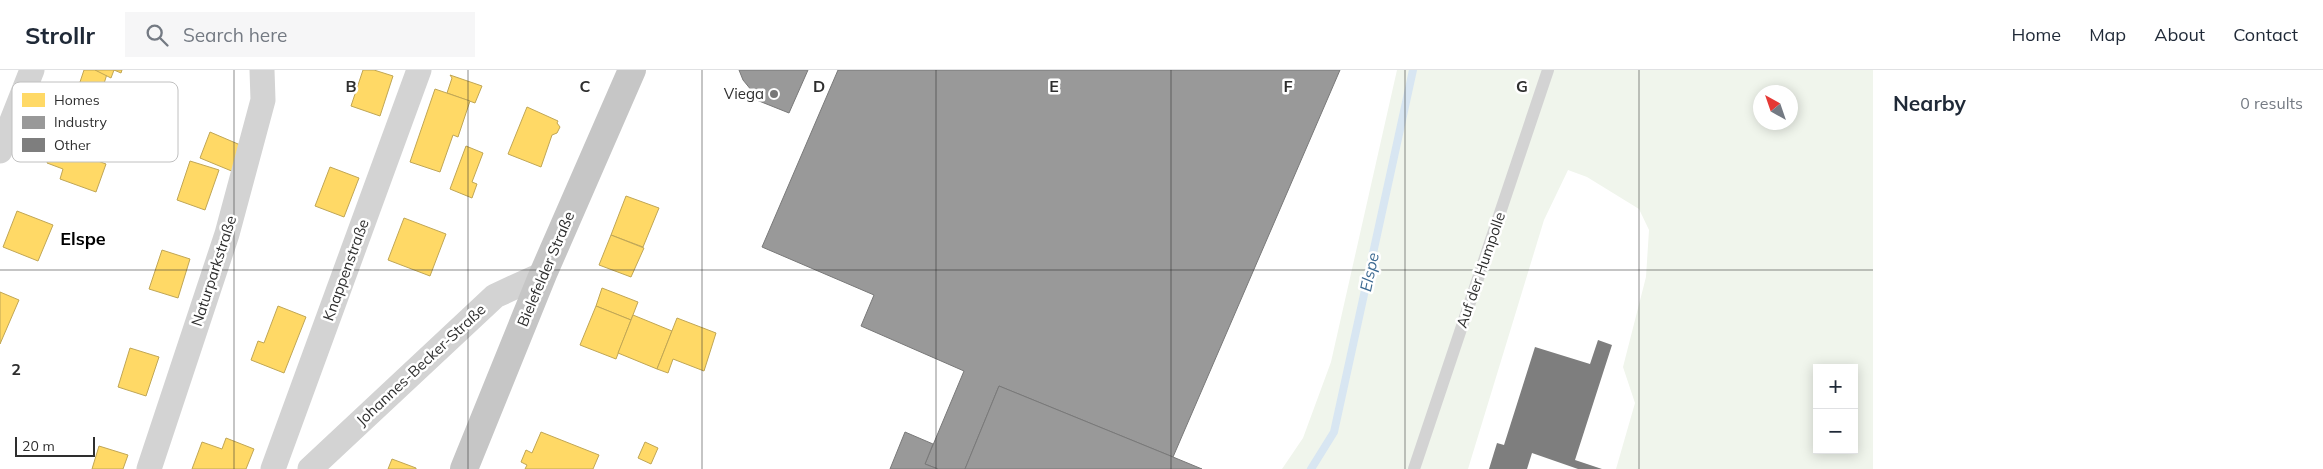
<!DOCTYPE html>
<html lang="en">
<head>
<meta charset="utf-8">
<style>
	body { margin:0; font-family:Mulish,sans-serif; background:#f6f6f7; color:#1f2937 }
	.controls { position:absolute; right:15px; bottom:15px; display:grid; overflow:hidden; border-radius:0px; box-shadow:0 2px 12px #0003 }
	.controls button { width:45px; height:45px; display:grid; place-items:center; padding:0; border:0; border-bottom:1px solid #e0e1e3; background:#fff; color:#1f2937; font:25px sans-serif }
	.compass { position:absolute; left:1753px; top:15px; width:45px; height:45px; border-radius:50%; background:#fff; box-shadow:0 2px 12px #0003; rotate:320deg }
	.scale { position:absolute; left:15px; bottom:12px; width:80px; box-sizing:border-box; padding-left:5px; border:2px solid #2e2e2e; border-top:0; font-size:14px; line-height:18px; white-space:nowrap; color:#2e2e2e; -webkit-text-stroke:4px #fff; paint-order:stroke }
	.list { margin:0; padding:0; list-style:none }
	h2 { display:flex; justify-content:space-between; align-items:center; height:65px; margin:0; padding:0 20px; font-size:21px }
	h2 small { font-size:16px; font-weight:400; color:#747a83 }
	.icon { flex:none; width:28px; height:28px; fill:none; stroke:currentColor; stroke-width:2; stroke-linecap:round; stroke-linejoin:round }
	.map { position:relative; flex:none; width:1873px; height:399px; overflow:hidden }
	header { display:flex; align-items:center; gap:30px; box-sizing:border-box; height:70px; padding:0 25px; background:#fff; border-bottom:1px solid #e0e1e3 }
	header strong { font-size:24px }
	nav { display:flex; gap:28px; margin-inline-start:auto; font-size:18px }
	.search { width:350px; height:45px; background:#f6f6f7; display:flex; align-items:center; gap:12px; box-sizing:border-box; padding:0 18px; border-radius:0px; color:#747a83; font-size:19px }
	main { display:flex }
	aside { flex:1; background:#fff }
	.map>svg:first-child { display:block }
	.green { fill:#f0f5ec; fill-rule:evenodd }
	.homes { fill:#ffd966; stroke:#c0a655 }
	.industry { fill:#999; stroke:#797979 }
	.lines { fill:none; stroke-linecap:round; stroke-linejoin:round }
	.stream { stroke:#d8e6f2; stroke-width:8 }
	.building { fill:#7e7e7e }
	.service { stroke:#d3d3d3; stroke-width:12 }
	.minor { stroke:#d3d3d3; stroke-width:25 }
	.primary { stroke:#c6c6c6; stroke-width:28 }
	.grid { fill:none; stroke:#2e2e2e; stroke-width:1; stroke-opacity:0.55 }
	.poi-dot { fill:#777; stroke:#fff; stroke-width:2 }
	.labels { text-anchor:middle; stroke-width:5; stroke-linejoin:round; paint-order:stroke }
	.poi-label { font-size:15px; fill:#2e2e2e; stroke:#fff; text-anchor:end }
	.street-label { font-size:15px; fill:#2e2e2e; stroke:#fff }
	.water-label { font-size:16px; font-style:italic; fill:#3c6991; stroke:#fff }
	.quarter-label { font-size:18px; font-weight:bold; fill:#000; stroke:#fff }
	.key { fill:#fff; stroke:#c0c0c0; stroke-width:1 }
	.key-label { font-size:14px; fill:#2e2e2e }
	.grid-label { font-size:16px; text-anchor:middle; font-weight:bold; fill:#2e2e2e; stroke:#fff; stroke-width:5; stroke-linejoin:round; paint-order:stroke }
</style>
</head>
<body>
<header>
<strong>Strollr</strong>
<div class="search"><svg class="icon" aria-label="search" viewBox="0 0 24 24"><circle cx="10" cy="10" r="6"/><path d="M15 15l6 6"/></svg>Search here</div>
<nav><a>Home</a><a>Map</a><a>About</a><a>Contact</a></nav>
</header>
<main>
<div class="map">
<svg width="1873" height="399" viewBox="0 0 1873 399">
	<rect width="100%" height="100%" fill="#fff"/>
	<path class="green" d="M 1397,0 L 1873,0 L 1873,399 L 1616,399 L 1635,333 L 1623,297 L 1646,207 L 1649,160 L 1639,139 L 1587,107 L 1568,100 L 1544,150 L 1468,399 L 1282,399 L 1303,368 L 1331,292 ZM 1760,22 L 1790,22 L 1790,52 L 1760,52 ZM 1817,298 L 1854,298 L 1854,380 L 1817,380 Z"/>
	<g class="homes">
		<path d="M 84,0 L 95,0 L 107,4 L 102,20 L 80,12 Z"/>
		<path d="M 95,0 L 122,0 L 121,3 L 114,0 L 111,8 Z"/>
		<path d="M 363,0 L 374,0 L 393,6 L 380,46 L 351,36 Z"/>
		<path d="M 450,5 L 482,16 L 475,33 L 447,23 L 452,8 Z"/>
		<path d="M 435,19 L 470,31 L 458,67 L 453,65 L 440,102 L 410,92 Z"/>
		<path d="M 527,37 L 558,51 L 557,53 L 560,57 L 557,63 L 552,65 L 541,97 L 508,84 Z"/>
		<path d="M 79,39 L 102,48 L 93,73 L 87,71 L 82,85 L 106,94 L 96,122 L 60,109 L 63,99 L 47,93 L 65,46 L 75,50 Z"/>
		<path d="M 210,62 L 245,77 L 234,102 L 200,88 Z"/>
		<path d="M 466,76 L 483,83 L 472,112 L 477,114 L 472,128 L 450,119 Z"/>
		<path d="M 190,91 L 219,100 L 205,140 L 177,130 Z"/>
		<path d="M 330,97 L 359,108 L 344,147 L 315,136 Z"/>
		<path d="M 626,126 L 659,138 L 643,177 L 611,165 Z"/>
		<path d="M 17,141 L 53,155 L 38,191 L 3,177 Z"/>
		<path d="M 404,148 L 446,164 L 430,206 L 388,190 Z"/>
		<path d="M 611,165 L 644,178 L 631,207 L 599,195 Z"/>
		<path d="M 162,180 L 190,189 L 178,228 L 149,219 Z"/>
		<path d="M 602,218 L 638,232 L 631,250 L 596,236 Z"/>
		<path d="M 0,222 L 19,230 L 0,274 Z"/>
		<path d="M 278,236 L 306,247 L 284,303 L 251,290 L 258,271 L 264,273 Z"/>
		<path d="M 596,236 L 631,250 L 616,289 L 580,275 Z"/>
		<path d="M 633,245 L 672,261 L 657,299 L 618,283 Z"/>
		<path d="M 677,248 L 716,263 L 704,301 L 673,289 L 668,303 L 657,299 Z"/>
		<path d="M 130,278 L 159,287 L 146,326 L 118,317 Z"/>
		<path d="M 541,362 L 599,385 L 593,399 L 525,399 L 527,395 L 521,392 L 526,380 L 532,383 Z"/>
		<path d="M 226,368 L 254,379 L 246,399 L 192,399 L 202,372 L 222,379 Z"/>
		<path d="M 645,372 L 658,378 L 651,394 L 638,388 Z"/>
		<path d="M 99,376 L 128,385 L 123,399 L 92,399 Z"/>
		<path d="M 392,389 L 416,398 L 416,399 L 388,399 Z"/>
	</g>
	<g class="industry">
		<path d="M 739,0 L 808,0 L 789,43 L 749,27 L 752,21 L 743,10 Z"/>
		<path d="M 838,0 L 1340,0 L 1173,387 L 999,316 L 965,399 L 938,399 L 925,394 L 964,301 L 861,256 L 874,225 L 762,177 Z"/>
		<path d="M 999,316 L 1173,387 L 1202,399 L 965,399 Z"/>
		<path d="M 905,362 L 933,374 L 925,394 L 938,399 L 890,399 Z"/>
	</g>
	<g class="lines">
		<path class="stream" d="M 1311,399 L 1334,362 L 1413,0"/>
	</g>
	<path class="building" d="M 1598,270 L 1612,275 L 1575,390 L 1602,399 L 1578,399 L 1532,383 L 1527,399 L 1489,399 L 1497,373 L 1504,375 L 1535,277 L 1590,294 Z"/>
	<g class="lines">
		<path class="service" d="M 1414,399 L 1548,0"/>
		<g class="minor">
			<path d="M 0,81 L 32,0"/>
			<path d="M 149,399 L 227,164 L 263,30 L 262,0"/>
			<path d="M 273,399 L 419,0"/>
			<path d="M 310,399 L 495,226 L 543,204"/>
		</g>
		<path class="primary" d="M 464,399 L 543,204 L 632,0"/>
	</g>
	<path class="grid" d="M 234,0 L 234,399M 468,0 L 468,399M 702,0 L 702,399M 936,0 L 936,399M 1171,0 L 1171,399M 1405,0 L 1405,399M 1639,0 L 1639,399M 0,200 L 1873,200"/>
	<circle class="poi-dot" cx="774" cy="24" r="5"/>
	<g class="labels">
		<g class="poi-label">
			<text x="764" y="29">Viega</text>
		</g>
		<g class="street-label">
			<text transform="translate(546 199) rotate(-67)" y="5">Bielefelder Straße</text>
			<text transform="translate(346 200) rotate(-70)" y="5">Knappenstraße</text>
			<text transform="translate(1481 200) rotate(-71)" y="5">Auf der Humpolle</text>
			<text transform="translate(214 201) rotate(-72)" y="5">Naturparkstraße</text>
			<text transform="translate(421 295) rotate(-43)" y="5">Johannes-Becker-Straße</text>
		</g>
		<g class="water-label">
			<text transform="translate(1369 202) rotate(-78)" y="6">Elspe</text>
		</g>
		<g class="quarter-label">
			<text x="83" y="175">Elspe</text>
		</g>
	</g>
	<rect x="12" y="12" width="166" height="80" rx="8" class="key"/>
	<rect x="22" y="23" width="23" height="14" fill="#ffd966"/>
	<rect x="22" y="46" width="23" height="13" fill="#999"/>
	<rect x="22" y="68" width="23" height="14" fill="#7e7e7e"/>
	<g class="key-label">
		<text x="54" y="35">Homes</text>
		<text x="54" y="57">Industry</text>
		<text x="54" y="80">Other</text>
	</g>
	<g class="grid-label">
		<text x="351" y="22">B</text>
		<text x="585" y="22">C</text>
		<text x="819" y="22">D</text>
		<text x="1054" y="22">E</text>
		<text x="1288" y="22">F</text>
		<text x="1522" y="22">G</text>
		<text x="16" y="305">2</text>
	</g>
</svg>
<div class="controls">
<button>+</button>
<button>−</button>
</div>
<svg class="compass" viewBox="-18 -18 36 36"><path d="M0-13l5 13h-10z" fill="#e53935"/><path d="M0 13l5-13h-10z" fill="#747a83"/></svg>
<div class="scale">20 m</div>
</div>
<aside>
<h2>Nearby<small>0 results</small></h2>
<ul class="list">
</ul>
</aside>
</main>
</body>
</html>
